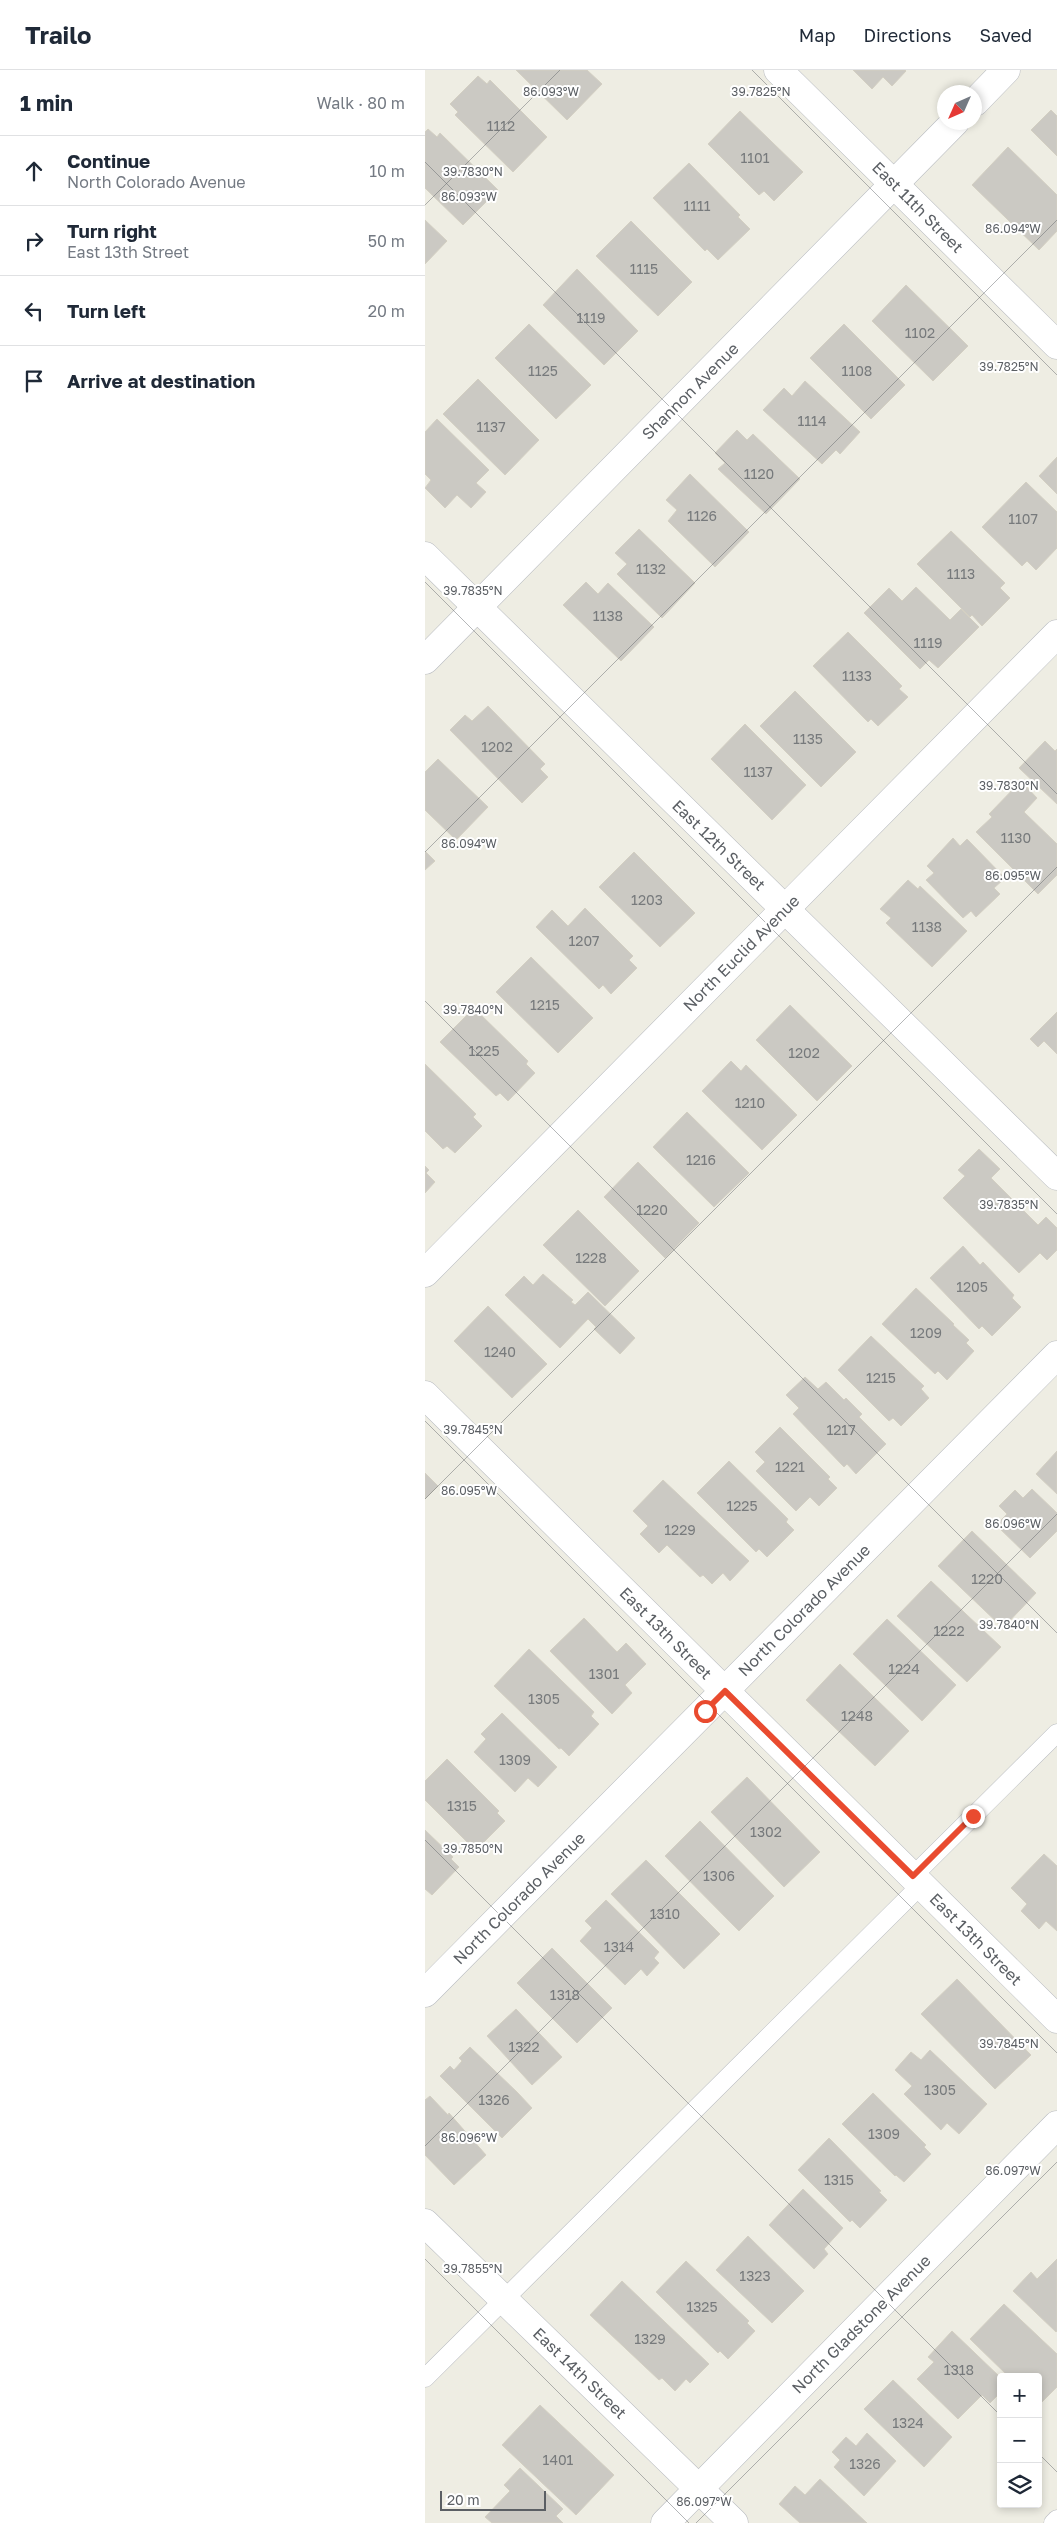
<!DOCTYPE html>
<html lang="en">
<head>
<meta charset="utf-8">
<style>
	body { margin:0; font-family:"Golos Text",sans-serif; background:#f6f6f7; color:#1f2937 }
	.controls { position:absolute; right:15px; bottom:15px; display:grid; overflow:hidden; border-radius:5px; box-shadow:0 2px 8px #0003 }
	.controls button { width:45px; height:45px; display:grid; place-items:center; padding:0; border:0; border-bottom:1px solid #e0e1e3; background:#fff; color:#1f2937; font:25px sans-serif }
	.compass { position:absolute; left:512px; top:15px; width:45px; height:45px; border-radius:50%; background:#fff; box-shadow:0 2px 8px #0003; rotate:225deg }
	.scale { position:absolute; left:15px; bottom:12px; width:106px; box-sizing:border-box; padding-left:5px; border:2px solid #5b5f64; border-top:0; font-size:14px; line-height:18px; white-space:nowrap; color:#5b5f64; -webkit-text-stroke:4px #fff; paint-order:stroke }
	.stop { position:absolute; width:15px; height:15px; margin:-11px; border:4px solid #e94b2f; border-radius:50%; background:#fff }
	.stop.end { background:#e94b2f; border-color:#fff; box-shadow:0 1px 5px #0008 }
	.list { margin:0; padding:0; list-style:none }
	h2 { display:flex; justify-content:space-between; align-items:center; height:65px; margin:0; padding:0 20px; font-size:21px }
	h2 small { font-size:16px; font-weight:400; color:#747a83 }
	.list li { display:grid; grid-template-columns:32px 1fr auto; gap:15px; align-items:center; box-sizing:border-box; height:70px; padding:0 20px; border-top:1px solid #e0e1e3 }
	.list b { display:block; font-size:19px; white-space:nowrap }
	.list p { margin:0; font-size:16px; white-space:nowrap; color:#747a83 }
	.list em { font-size:16px; font-style:normal; color:#747a83 }
	.icon { flex:none; width:28px; height:28px; fill:none; stroke:currentColor; stroke-width:2; stroke-linecap:round; stroke-linejoin:round }
	.map { position:relative; flex:none; width:632px; height:2453px; overflow:hidden }
	header { display:flex; align-items:center; gap:30px; box-sizing:border-box; height:70px; padding:0 25px; background:#fff; border-bottom:1px solid #e0e1e3 }
	header strong { font-size:24px }
	nav { display:flex; gap:28px; margin-inline-start:auto; font-size:18px }
	main { display:flex }
	aside { flex:1; background:#fff }
	.map>svg:first-child { display:block }
	.building { fill:#cbc9c3; stroke:#d3cfc2 }
	.lines { fill:none; stroke-linecap:round; stroke-linejoin:round }
	.service-casing { stroke:#b8bbc0; stroke-width:19 }
	.minor-casing { stroke:#b8bbc0; stroke-width:29 }
	.service { stroke:#fff; stroke-width:18 }
	.minor { stroke:#fff; stroke-width:28 }
	.route { stroke:#e94b2f; stroke-width:6 }
	.ticks { fill:none; stroke:#5b5f64; stroke-width:1; stroke-opacity:0.45 }
	.labels { text-anchor:middle; stroke-width:4; stroke-linejoin:round; paint-order:stroke }
	.number-label { font-size:14px; fill:#777a7c }
	.street-label { font-size:16px; fill:#5b5f64; stroke:#fff }
	.ticks-label { font-size:12px; text-anchor:middle; fill:#5b5f64; stroke:#fff; stroke-width:4; stroke-linejoin:round; paint-order:stroke }
</style>
</head>
<body>
<header>
<strong>Trailo</strong>
<nav><a>Map</a><a>Directions</a><a>Saved</a></nav>
</header>
<main>
<aside>
<h2>1 min<small>Walk · 80 m</small></h2>
<ul class="list">
<li><svg class="icon" aria-label="ahead" viewBox="0 0 24 24"><path d="M12 20V5M6 11l6-6 6 6"/></svg><div><b>Continue</b><p>North Colorado Avenue</p></div><em>10 m</em></li>
<li><svg class="icon" aria-label="right" viewBox="0 0 24 24"><path d="M7 20v-9h11M14 6l5 5-5 5"/></svg><div><b>Turn right</b><p>East 13th Street</p></div><em>50 m</em></li>
<li><svg class="icon" aria-label="left" viewBox="0 0 24 24"><path d="M17 20v-9H6M10 6l-5 5 5 5"/></svg><div><b>Turn left</b></div><em>20 m</em></li>
<li><svg class="icon" aria-label="arrive" viewBox="0 0 24 24"><path d="M6 21V4h12l-3 4 3 4H6"/></svg><div><b>Arrive at destination</b></div></li>
</ul>
</aside>
<div class="map">
<svg width="632" height="2453" viewBox="0 0 632 2453">
	<rect width="100%" height="100%" fill="#eeede3"/>
	<g class="building">
		<path d="M 91,0 L 162,0 L 177,14 L 142,50 Z"/>
		<path d="M 428,0 L 480,0 L 481,1 L 467,16 L 458,7 L 447,19 Z"/>
		<path d="M 53,6 L 62,14 L 65,10 L 122,67 L 88,102 L 30,45 L 33,42 L 25,34 Z"/>
		<path d="M 626,40 L 632,46 L 632,86 L 606,60 Z"/>
		<path d="M 315,41 L 378,102 L 349,131 L 339,121 L 334,125 L 283,74 Z"/>
		<path d="M 3,59 L 12,67 L 15,63 L 73,120 L 38,155 L 0,118 L 0,62 Z"/>
		<path d="M 583,77 L 632,125 L 632,161 L 614,180 L 547,115 Z"/>
		<path d="M 264,93 L 315,145 L 313,147 L 325,159 L 293,190 L 282,179 L 280,181 L 228,128 Z"/>
		<path d="M 0,150 L 22,171 L 0,194 Z"/>
		<path d="M 206,151 L 267,212 L 233,246 L 171,186 Z"/>
		<path d="M 152,199 L 213,261 L 179,295 L 118,235 Z"/>
		<path d="M 481,215 L 543,276 L 508,311 L 447,251 Z"/>
		<path d="M 104,254 L 166,315 L 131,349 L 70,288 Z"/>
		<path d="M 419,254 L 480,315 L 446,349 L 385,288 Z"/>
		<path d="M 53,309 L 114,370 L 80,405 L 18,344 Z"/>
		<path d="M 380,311 L 435,362 L 415,384 L 411,380 L 397,394 L 338,340 L 359,318 L 367,326 Z"/>
		<path d="M 12,349 L 64,400 L 51,413 L 61,422 L 46,438 L 32,425 L 20,438 L 0,418 L 6,410 L 0,404 L 0,362 Z"/>
		<path d="M 312,360 L 322,370 L 328,364 L 375,409 L 341,444 L 293,399 L 300,393 L 290,383 Z"/>
		<path d="M 632,387 L 632,424 L 614,406 Z"/>
		<path d="M 265,404 L 324,462 L 290,497 L 243,451 L 252,440 L 241,430 Z"/>
		<path d="M 601,412 L 632,442 L 632,478 L 611,500 L 602,491 L 597,496 L 557,457 Z"/>
		<path d="M 214,459 L 270,513 L 237,548 L 192,504 L 202,494 L 190,483 Z"/>
		<path d="M 526,461 L 580,513 L 575,518 L 585,528 L 557,556 L 547,545 L 545,547 L 492,494 Z"/>
		<path d="M 161,512 L 173,524 L 183,513 L 229,557 L 196,591 L 138,535 Z"/>
		<path d="M 491,517 L 525,550 L 536,539 L 554,557 L 513,598 L 504,590 L 495,599 L 439,543 L 464,518 L 477,531 Z"/>
		<path d="M 423,562 L 477,616 L 474,619 L 483,627 L 453,656 L 446,649 L 443,652 L 388,596 Z"/>
		<path d="M 370,621 L 431,682 L 396,717 L 335,656 Z"/>
		<path d="M 63,636 L 120,694 L 115,699 L 123,707 L 97,733 L 25,660 L 40,645 L 47,651 Z"/>
		<path d="M 320,654 L 381,715 L 347,750 L 286,689 Z"/>
		<path d="M 620,671 L 630,681 L 632,679 L 632,734 L 594,698 Z"/>
		<path d="M 13,689 L 63,737 L 31,770 L 0,740 L 0,702 Z"/>
		<path d="M 596,711 L 612,728 L 599,742 L 632,774 L 632,805 L 613,824 L 551,762 L 567,747 L 564,744 Z"/>
		<path d="M 528,768 L 535,776 L 542,769 L 580,808 L 569,818 L 575,824 L 551,847 L 546,841 L 538,848 L 501,810 L 509,803 L 502,796 Z"/>
		<path d="M 0,781 L 10,791 L 0,800 Z"/>
		<path d="M 209,782 L 270,843 L 235,877 L 174,817 Z"/>
		<path d="M 483,810 L 493,819 L 495,816 L 542,861 L 507,897 L 461,853 L 466,848 L 455,839 Z"/>
		<path d="M 160,838 L 208,886 L 204,890 L 212,898 L 186,924 L 178,915 L 174,919 L 111,857 L 127,840 L 143,856 Z"/>
		<path d="M 106,887 L 168,948 L 133,983 L 71,922 Z"/>
		<path d="M 365,935 L 427,996 L 392,1031 L 331,970 Z"/>
		<path d="M 49,938 L 103,991 L 101,994 L 110,1003 L 83,1031 L 75,1023 L 71,1026 L 15,972 Z"/>
		<path d="M 632,942 L 632,984 L 619,971 L 613,977 L 605,969 Z"/>
		<path d="M 306,991 L 316,1001 L 321,995 L 372,1045 L 337,1080 L 277,1021 Z"/>
		<path d="M 0,994 L 51,1044 L 48,1047 L 57,1056 L 30,1083 L 22,1076 L 18,1079 L 0,1061 Z"/>
		<path d="M 262,1042 L 324,1103 L 289,1137 L 228,1077 Z"/>
		<path d="M 554,1079 L 575,1099 L 566,1108 L 613,1155 L 621,1147 L 632,1158 L 632,1180 L 622,1190 L 615,1183 L 594,1203 L 518,1128 L 540,1106 L 533,1100 Z"/>
		<path d="M 213,1092 L 274,1153 L 240,1188 L 179,1127 Z"/>
		<path d="M 0,1096 L 4,1100 L 1,1103 L 10,1112 L 0,1123 Z"/>
		<path d="M 153,1140 L 214,1201 L 180,1236 L 118,1175 Z"/>
		<path d="M 538,1176 L 555,1195 L 558,1192 L 589,1225 L 587,1228 L 596,1237 L 567,1266 L 557,1256 L 554,1259 L 505,1208 Z"/>
		<path d="M 118,1204 L 148,1230 L 146,1232 L 150,1235 L 163,1222 L 210,1268 L 195,1284 L 169,1259 L 171,1257 L 163,1249 L 135,1278 L 80,1225 L 99,1206 L 108,1215 Z"/>
		<path d="M 491,1218 L 529,1254 L 528,1255 L 544,1270 L 541,1273 L 549,1281 L 522,1310 L 513,1301 L 510,1304 L 457,1254 Z"/>
		<path d="M 63,1236 L 122,1294 L 87,1328 L 29,1271 Z"/>
		<path d="M 446,1266 L 499,1316 L 496,1319 L 504,1328 L 476,1356 L 468,1348 L 464,1351 L 413,1300 Z"/>
		<path d="M 380,1307 L 393,1319 L 401,1312 L 419,1330 L 421,1328 L 437,1344 L 434,1347 L 461,1374 L 431,1404 L 422,1394 L 419,1397 L 368,1344 L 374,1338 L 361,1325 Z"/>
		<path d="M 355,1357 L 405,1407 L 403,1409 L 412,1418 L 394,1436 L 385,1427 L 371,1441 L 331,1401 L 340,1392 L 330,1382 Z"/>
		<path d="M 632,1381 L 632,1424 L 611,1404 Z"/>
		<path d="M 304,1391 L 363,1449 L 361,1452 L 369,1460 L 342,1487 L 334,1479 L 331,1482 L 272,1423 Z"/>
		<path d="M 0,1403 L 13,1416 L 0,1429 Z"/>
		<path d="M 238,1410 L 324,1491 L 305,1511 L 298,1503 L 287,1514 L 278,1505 L 275,1507 L 242,1475 L 234,1483 L 215,1464 L 223,1456 L 208,1441 Z"/>
		<path d="M 607,1419 L 632,1443 L 632,1461 L 605,1488 L 571,1455 L 582,1444 L 574,1436 L 590,1420 L 598,1428 Z"/>
		<path d="M 547,1461 L 611,1523 L 578,1558 L 513,1496 Z"/>
		<path d="M 506,1511 L 576,1577 L 542,1612 L 472,1546 Z"/>
		<path d="M 159,1548 L 192,1582 L 201,1573 L 221,1594 L 200,1615 L 207,1623 L 187,1644 L 125,1581 Z"/>
		<path d="M 462,1549 L 531,1615 L 497,1651 L 428,1584 Z"/>
		<path d="M 104,1579 L 169,1642 L 166,1646 L 174,1654 L 144,1686 L 136,1678 L 134,1679 L 69,1616 Z"/>
		<path d="M 415,1594 L 484,1661 L 450,1696 L 381,1630 Z"/>
		<path d="M 77,1643 L 132,1697 L 113,1717 L 103,1708 L 90,1722 L 49,1682 L 61,1669 L 56,1664 Z"/>
		<path d="M 22,1689 L 74,1741 L 72,1743 L 80,1751 L 52,1779 L 45,1771 L 43,1773 L 0,1730 L 0,1711 Z"/>
		<path d="M 322,1707 L 395,1782 L 359,1817 L 286,1742 Z"/>
		<path d="M 275,1751 L 349,1826 L 314,1861 L 240,1786 Z"/>
		<path d="M 0,1760 L 28,1787 L 26,1789 L 34,1797 L 7,1825 L 0,1819 Z"/>
		<path d="M 619,1784 L 632,1796 L 632,1861 L 621,1851 L 614,1859 L 596,1841 L 602,1834 L 586,1818 Z"/>
		<path d="M 221,1790 L 295,1864 L 259,1899 L 186,1824 Z"/>
		<path d="M 181,1830 L 234,1882 L 229,1888 L 234,1893 L 222,1906 L 216,1899 L 200,1915 L 155,1871 L 167,1858 L 160,1851 Z"/>
		<path d="M 127,1878 L 187,1938 L 152,1973 L 92,1913 Z"/>
		<path d="M 532,1909 L 606,1985 L 570,2019 L 496,1944 Z"/>
		<path d="M 91,1939 L 137,1987 L 107,2015 L 62,1966 Z"/>
		<path d="M 45,1977 L 92,2022 L 107,2038 L 77,2068 L 15,2006 L 25,1996 L 29,2000 L 37,1991 L 34,1988 Z"/>
		<path d="M 505,1980 L 562,2034 L 534,2064 L 522,2053 L 516,2060 L 479,2024 L 487,2016 L 470,2000 L 486,1982 L 496,1990 Z"/>
		<path d="M 448,2023 L 501,2075 L 499,2077 L 506,2084 L 479,2112 L 471,2105 L 470,2106 L 417,2054 Z"/>
		<path d="M 5,2026 L 23,2045 L 24,2043 L 61,2085 L 29,2115 L 0,2085 L 0,2030 Z"/>
		<path d="M 404,2068 L 456,2121 L 454,2122 L 462,2130 L 435,2158 L 427,2150 L 425,2152 L 373,2100 Z"/>
		<path d="M 378,2119 L 418,2158 L 399,2179 L 403,2184 L 389,2199 L 344,2155 Z"/>
		<path d="M 323,2166 L 379,2221 L 347,2253 L 291,2200 Z"/>
		<path d="M 632,2189 L 632,2261 L 631,2262 L 588,2221 L 606,2202 L 612,2209 Z"/>
		<path d="M 261,2191 L 324,2251 L 322,2253 L 330,2261 L 303,2289 L 295,2281 L 293,2283 L 231,2222 Z"/>
		<path d="M 197,2211 L 284,2294 L 265,2313 L 261,2309 L 250,2321 L 237,2308 L 234,2310 L 165,2245 Z"/>
		<path d="M 579,2234 L 632,2284 L 632,2317 L 614,2335 L 613,2307 L 584,2307 L 545,2269 Z"/>
		<path d="M 527,2261 L 576,2308 L 576,2322 L 565,2333 L 557,2325 L 533,2349 L 492,2309 L 509,2292 L 503,2287 Z"/>
		<path d="M 468,2310 L 527,2367 L 499,2397 L 439,2339 Z"/>
		<path d="M 115,2335 L 189,2405 L 151,2445 L 77,2375 Z"/>
		<path d="M 442,2363 L 471,2391 L 439,2426 L 409,2397 L 415,2390 L 407,2382 L 421,2367 L 431,2376 Z"/>
		<path d="M 95,2398 L 138,2439 L 131,2446 L 138,2453 L 67,2453 L 60,2447 L 85,2421 L 79,2415 Z"/>
		<path d="M 395,2409 L 442,2453 L 375,2453 L 354,2434 L 370,2416 L 380,2425 Z"/>
	</g>
	<g class="lines">
		<g class="service-casing">
			<g id="service">
				<path d="M 488,1806 L 632,1663"/>
				<path d="M 0,2308 L 496,1815"/>
				<path d="M 628,2453 L 632,2449"/>
			</g>
		</g>
		<g class="minor-casing">
			<g id="minor">
				<path d="M 353,0 L 632,275"/>
				<path d="M 550,32 L 581,0"/>
				<path d="M 0,486 L 632,1106"/>
				<path d="M 0,590 L 530,52"/>
				<path d="M 0,1203 L 632,564"/>
				<path d="M 0,1325 L 632,1949"/>
				<path d="M 0,1923 L 632,1285"/>
				<path d="M 0,2153 L 309,2453"/>
				<path d="M 240,2453 L 632,2055"/>
			</g>
		</g>
		<use href="#service" class="service"/>
		<use href="#minor" class="minor"/>
	</g>
	<g class="lines">
		<path class="route" d="M 280,1641 L 300,1621 L 488,1806 L 548,1746"/>
	</g>
	<path class="ticks" d="M 327,0 L 632,305M 0,92 L 632,724M 0,135 L 135,0M 0,512 L 632,1144M 0,782 L 632,150M 0,931 L 632,1563M 0,1351 L 632,1983M 0,1429 L 632,797M 0,1770 L 576,2346M 0,2076 L 632,1444M 0,2189 L 264,2453M 613,2383 L 632,2402M 271,2453 L 632,2092"/>
	<g class="labels">
		<g class="number-label">
			<text x="76" y="61">1112</text>
			<text x="330" y="93">1101</text>
			<text x="272" y="141">1111</text>
			<text x="219" y="204">1115</text>
			<text x="166" y="253">1119</text>
			<text x="495" y="268">1102</text>
			<text x="118" y="306">1125</text>
			<text x="432" y="306">1108</text>
			<text x="387" y="356">1114</text>
			<text x="66" y="362">1137</text>
			<text x="334" y="409">1120</text>
			<text x="277" y="451">1126</text>
			<text x="598" y="454">1107</text>
			<text x="226" y="504">1132</text>
			<text x="536" y="509">1113</text>
			<text x="183" y="551">1138</text>
			<text x="503" y="578">1119</text>
			<text x="432" y="611">1133</text>
			<text x="383" y="674">1135</text>
			<text x="72" y="682">1202</text>
			<text x="333" y="707">1137</text>
			<text x="591" y="773">1130</text>
			<text x="222" y="835">1203</text>
			<text x="502" y="862">1138</text>
			<text x="159" y="876">1207</text>
			<text x="120" y="940">1215</text>
			<text x="59" y="986">1225</text>
			<text x="379" y="988">1202</text>
			<text x="325" y="1038">1210</text>
			<text x="276" y="1095">1216</text>
			<text x="227" y="1145">1220</text>
			<text x="166" y="1193">1228</text>
			<text x="547" y="1222">1205</text>
			<text x="501" y="1268">1209</text>
			<text x="75" y="1287">1240</text>
			<text x="456" y="1313">1215</text>
			<text x="416" y="1365">1217</text>
			<text x="365" y="1402">1221</text>
			<text x="317" y="1441">1225</text>
			<text x="255" y="1465">1229</text>
			<text x="562" y="1514">1220</text>
			<text x="524" y="1566">1222</text>
			<text x="479" y="1604">1224</text>
			<text x="179" y="1609">1301</text>
			<text x="119" y="1634">1305</text>
			<text x="432" y="1651">1248</text>
			<text x="90" y="1695">1309</text>
			<text x="37" y="1741">1315</text>
			<text x="341" y="1767">1302</text>
			<text x="294" y="1811">1306</text>
			<text x="240" y="1849">1310</text>
			<text x="194" y="1882">1314</text>
			<text x="140" y="1930">1318</text>
			<text x="99" y="1982">1322</text>
			<text x="515" y="2025">1305</text>
			<text x="69" y="2035">1326</text>
			<text x="459" y="2069">1309</text>
			<text x="414" y="2115">1315</text>
			<text x="330" y="2211">1323</text>
			<text x="277" y="2242">1325</text>
			<text x="225" y="2274">1329</text>
			<text x="534" y="2305">1318</text>
			<text x="483" y="2358">1324</text>
			<text x="133" y="2395">1401</text>
			<text x="440" y="2399">1326</text>
		</g>
		<g class="street-label">
			<text transform="translate(493 137) rotate(45)" y="6">East 11th Street</text>
			<text transform="translate(265 321) rotate(-45)" y="6">Shannon Avenue</text>
			<text transform="translate(294 775) rotate(44)" y="6">East 12th Street</text>
			<text transform="translate(316 883) rotate(-45)" y="6">North Euclid Avenue</text>
			<text transform="translate(379 1540) rotate(-45)" y="6">North Colorado Avenue</text>
			<text transform="translate(241 1563) rotate(45)" y="6">East 13th Street</text>
			<text transform="translate(94 1828) rotate(-45)" y="6">North Colorado Avenue</text>
			<text transform="translate(551 1869) rotate(45)" y="6">East 13th Street</text>
			<text transform="translate(436 2254) rotate(-45)" y="6">North Gladstone Avenue</text>
			<text transform="translate(155 2303) rotate(44)" y="6">East 14th Street</text>
		</g>
	</g>
	<g class="ticks-label">
		<text x="126" y="26">86.093°W</text>
		<text x="336" y="26">39.7825°N</text>
		<text x="48" y="106">39.7830°N</text>
		<text x="44" y="131">86.093°W</text>
		<text x="588" y="163">86.094°W</text>
		<text x="584" y="301">39.7825°N</text>
		<text x="48" y="525">39.7835°N</text>
		<text x="584" y="720">39.7830°N</text>
		<text x="44" y="778">86.094°W</text>
		<text x="588" y="810">86.095°W</text>
		<text x="48" y="944">39.7840°N</text>
		<text x="584" y="1139">39.7835°N</text>
		<text x="48" y="1364">39.7845°N</text>
		<text x="44" y="1425">86.095°W</text>
		<text x="588" y="1458">86.096°W</text>
		<text x="584" y="1559">39.7840°N</text>
		<text x="48" y="1783">39.7850°N</text>
		<text x="584" y="1978">39.7845°N</text>
		<text x="44" y="2072">86.096°W</text>
		<text x="588" y="2105">86.097°W</text>
		<text x="48" y="2203">39.7855°N</text>
		<text x="279" y="2436">86.097°W</text>
	</g>
</svg>
<div class="controls">
<button>+</button>
<button>−</button>
<button><svg class="icon" aria-label="layers" viewBox="0 0 24 24"><path d="M12 4l9 5-9 5-9-5zM3 14l9 5 9-5"/></svg></button>
</div>
<svg class="compass" viewBox="-18 -18 36 36"><path d="M0-13l5 13h-10z" fill="#e53935"/><path d="M0 13l5-13h-10z" fill="#747a83"/></svg>
<div class="scale">20 m</div>
<div class="stop" style="left:280px;top:1641px"></div>
<div class="stop end" style="left:548px;top:1746px"></div>
</div>
</main>
</body>
</html>
